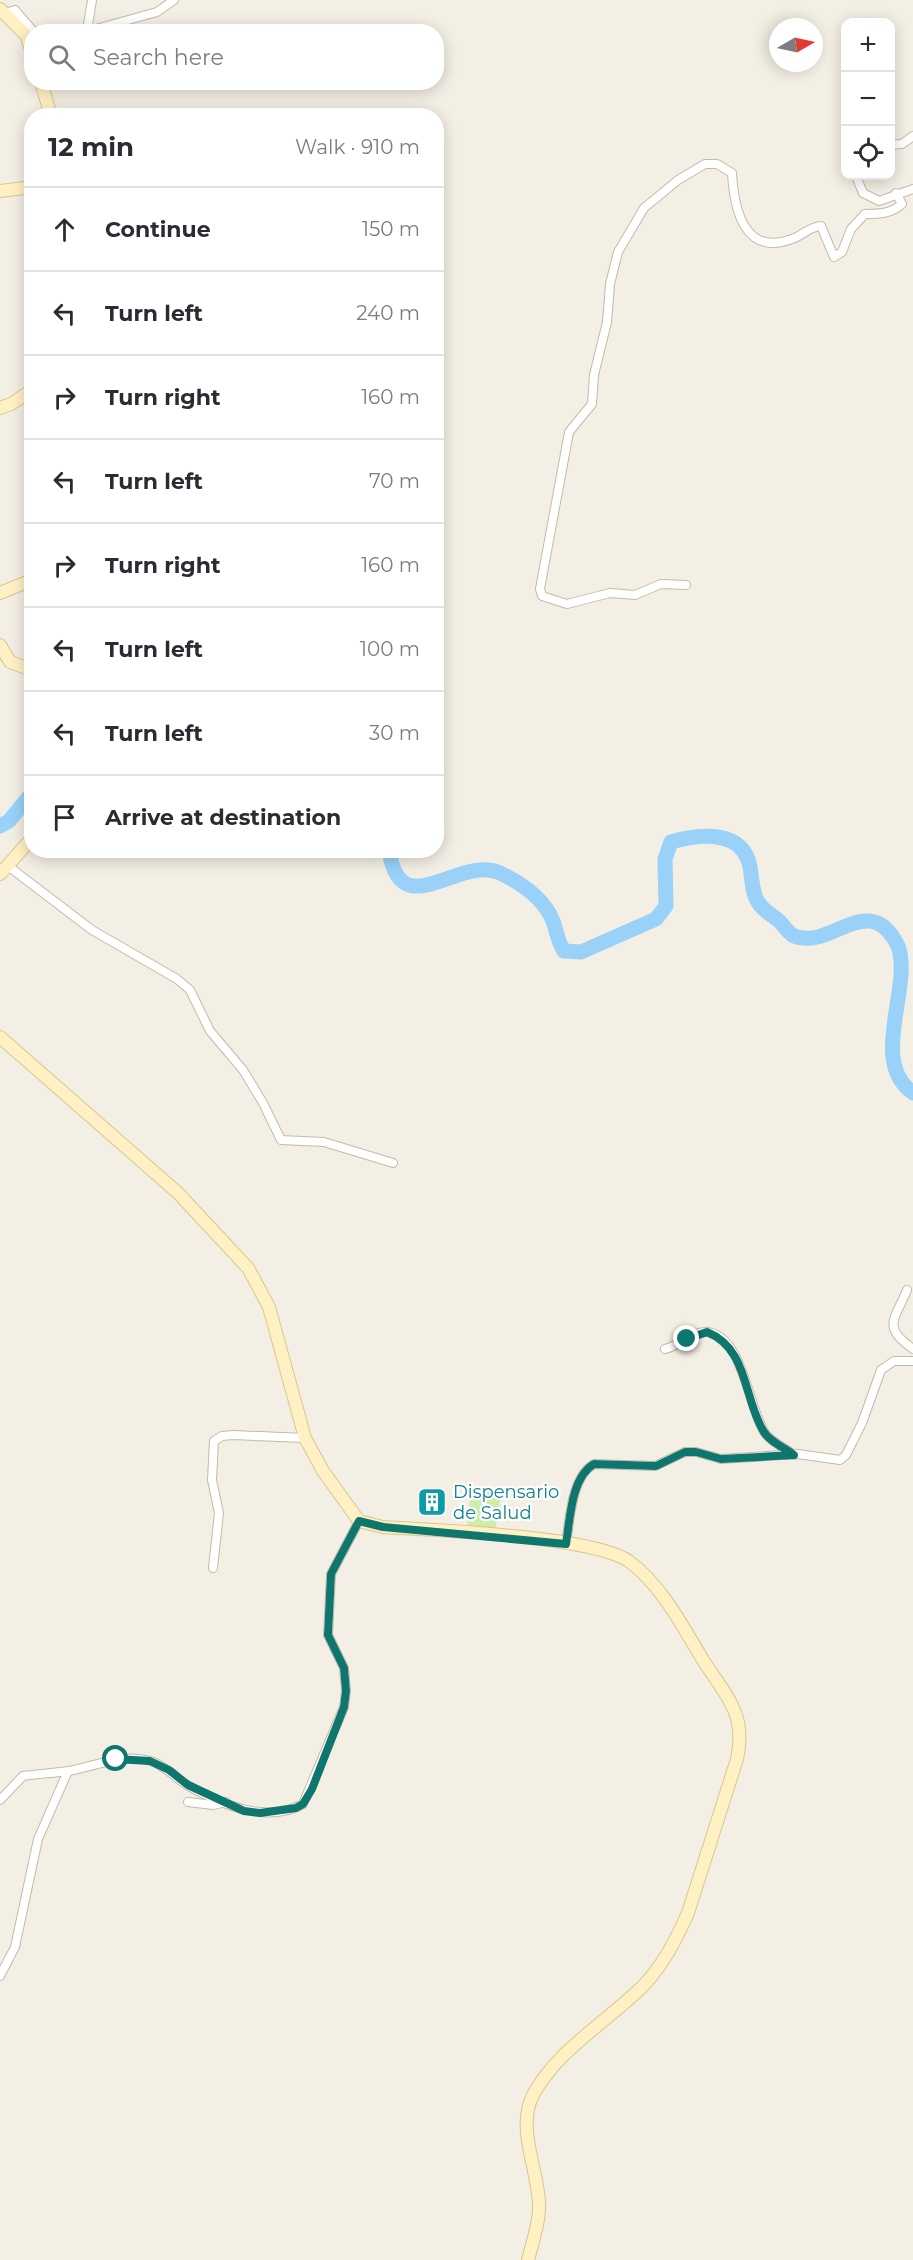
<!DOCTYPE html>
<html lang="en">
<head>
<meta charset="utf-8">
<style>
	body { margin:0; font-family:Montserrat,sans-serif; background:#f2f2f3; color:#2b2b33 }
	.controls { position:absolute; right:18px; top:18px; display:grid; overflow:hidden; border-radius:12px; box-shadow:0 3px 15px #0003 }
	.controls button { width:54px; height:54px; display:grid; place-items:center; padding:0; border:0; border-bottom:2px solid #e1e1e2; background:#fff; color:#2b2b33; font:30px sans-serif }
	.compass { position:absolute; left:769px; top:18px; width:54px; height:54px; border-radius:50%; background:#fff; box-shadow:0 3px 15px #0003; rotate:81deg }
	.stop { position:absolute; width:18px; height:18px; margin:-14px; border:4px solid #0f766e; border-radius:50%; background:#fff }
	.stop.end { background:#0f766e; border-color:#fff; box-shadow:0 2px 6px #0008 }
	.list { margin:0; padding:0; list-style:none }
	h2 { display:flex; justify-content:space-between; align-items:center; height:78px; margin:0; padding:0 24px; font-size:26px }
	h2 small { font-size:20px; font-weight:400; color:#7c7c81 }
	.list li { display:grid; grid-template-columns:39px 1fr auto; gap:18px; align-items:center; box-sizing:border-box; height:84px; padding:0 24px; border-top:2px solid #e1e1e2 }
	.list b { display:block; font-size:22px; white-space:nowrap }
	.list em { font-size:20px; font-style:normal; color:#7c7c81 }
	.icon { flex:none; width:33px; height:33px; fill:none; stroke:currentColor; stroke-width:2; stroke-linecap:round; stroke-linejoin:round }
	.map { position:relative; flex:none; width:913px; height:2260px; overflow:hidden }
	.search { position:absolute; background:#fff; box-shadow:0 3px 15px #0003; left:24px; top:24px; width:420px; height:66px; display:flex; align-items:center; gap:15px; box-sizing:border-box; padding:0 21px; border-radius:24px; color:#7c7c81; font-size:22px }
	.panel { position:absolute; background:#fff; box-shadow:0 3px 15px #0003; left:24px; top:108px; width:420px; height:750px; border-radius:24px }
	.map>svg:first-child { display:block }
	.green { fill:#ceeda9 }
	.lines { fill:none; stroke-linecap:round; stroke-linejoin:round }
	.river { stroke:#9ad1f8; stroke-width:15 }
	.street-casing { stroke:#c3baa9; stroke-width:10 }
	.secondary-casing { stroke:#d8c68f; stroke-width:14 }
	.street { stroke:#fff; stroke-width:8 }
	.secondary { stroke:#fff1c3; stroke-width:12 }
	.route { stroke:#0f766e; stroke-width:8 }
	.labels { text-anchor:middle; stroke-width:4.5; stroke-linejoin:round; paint-order:stroke }
	.culture-label { font-size:18px; fill:#0d838f; stroke:#fff; text-anchor:start }
</style>
</head>
<body>
<div class="map">
<svg width="913" height="2260" viewBox="0 0 913 2260">
	<rect width="100%" height="100%" fill="#f4efe4"/>
	<path class="green" d="M 471,1486 L 502,1490 L 495,1532 L 467,1527 Z"/>
	<g class="lines">
		<g class="river">
			<path d="M 0,826 L 9,821 L 32,793"/>
			<path d="M 389,850 C 400,927 460,854 500,873 C 521,883 544,899 553,921 C 557,932 557,940 564,951 L 581,952 L 656,919 L 666,906 L 665,859 L 671,842 C 700,834 743,829 750,867 C 752,878 752,893 758,902 C 763,911 771,914 778,920 C 783,924 788,933 794,936 C 831,951 869,888 898,946 C 913,988 868,1061 913,1093"/>
		</g>
		<g class="street-casing">
			<g id="street">
				<path d="M 5,13 L 15,10 L 34,32"/>
				<path d="M 87,31 L 92,0"/>
				<path d="M 85,32 L 157,12 L 174,0"/>
				<path d="M 890,145 L 902,144 L 913,136"/>
				<path d="M 856,176 L 863,193 L 879,201 L 913,189"/>
				<path d="M 686,585 L 661,584 L 635,595 L 610,593 L 567,604 L 542,596 L 540,589 L 569,432 L 592,404 L 594,375 L 607,322 L 610,284 L 618,252 L 644,208 L 678,180 L 705,164 L 717,164 L 732,173 C 734,209 744,257 792,239 C 802,236 810,226 821,226 L 834,257 L 842,252 L 851,229 L 865,214 C 879,214 891,214 902,204 L 896,193"/>
				<path d="M 8,866 L 92,930 L 177,979 L 190,990 L 210,1031 L 243,1070 L 263,1103 L 281,1140 L 324,1142 L 393,1163"/>
				<path d="M 907,1290 C 894,1321 882,1327 913,1349"/>
				<path d="M 665,1349 C 679,1346 692,1331 707,1332 C 743,1335 749,1411 765,1433 C 772,1443 784,1447 794,1455"/>
				<path d="M 566,1543 C 570,1520 571,1477 594,1464 L 655,1466 L 685,1452 L 696,1452 L 721,1459 L 798,1454 L 840,1460 L 846,1455 L 862,1423 L 881,1370 L 894,1361 L 913,1361"/>
				<path d="M 213,1568 L 219,1513 L 212,1480 L 214,1441 L 222,1436 L 233,1435 L 305,1438"/>
				<path d="M 0,1800 L 23,1776 C 38,1774 53,1773 69,1771 C 96,1766 122,1753 151,1761 C 166,1766 176,1779 189,1786 C 223,1805 266,1824 303,1804 L 344,1707 L 346,1691 L 344,1668 L 328,1635 L 331,1574 L 359,1521"/>
				<path d="M 188,1802 L 213,1805 L 226,1802"/>
				<path d="M 0,1976 L 15,1947 L 38,1839 L 68,1771"/>
			</g>
		</g>
		<g class="secondary-casing">
			<g id="secondary">
				<path d="M 0,9 L 26,35 L 32,52"/>
				<path d="M 41,82 L 51,116"/>
				<path d="M 0,191 L 32,187"/>
				<path d="M 0,408 L 11,404 L 32,390"/>
				<path d="M 0,593 L 32,580"/>
				<path d="M 0,645 L 10,662 L 32,670"/>
				<path d="M 0,874 L 32,838"/>
				<path d="M 0,1037 L 178,1193 L 248,1268 L 269,1307 L 305,1438 L 323,1471 L 359,1521 L 383,1527 C 433,1530 595,1536 630,1562 C 662,1586 683,1627 703,1660 C 726,1696 747,1714 737,1759 L 688,1913 C 676,1940 663,1965 643,1986 C 608,2021 557,2050 533,2095 C 515,2130 541,2174 539,2211 C 538,2227 532,2244 528,2260"/>
			</g>
		</g>
		<use href="#street" class="street"/>
		<use href="#secondary" class="secondary"/>
	</g>
	<g class="lines">
		<path class="route" d="M 116,1759 L 150,1761 L 169,1770 L 188,1785 L 244,1811 L 260,1813 L 296,1808 L 303,1804 L 312,1789 L 344,1707 L 346,1691 L 344,1668 L 328,1635 L 331,1574 L 359,1521 L 383,1527 L 566,1544 C 570,1520 571,1477 594,1464 L 656,1466 L 685,1452 L 696,1452 L 721,1459 L 794,1455 C 784,1447 771,1443 764,1432 C 743,1399 749,1349 707,1332 L 687,1339"/>
	</g>
	<defs>
		<g id="building-square" transform="scale(1.5)"><rect x="-9" y="-9" width="18" height="18" rx="4" fill="#0f9aa8" stroke="#fff"/><path d="M-4-6H4V6H1V3H-1V6H-4ZM-2.5-4.3h1.7v1.8h-1.7ZM.8-4.3h1.7v1.8H.8ZM-2.5-1h1.7V.8h-1.7ZM.8-1h1.7V.8H.8Z" fill="#fff"/></g>
	</defs>
	<g fill-rule="evenodd">
		<use href="#building-square" x="432" y="1502"/>
	</g>
	<g class="labels">
		<g class="culture-label">
			<text x="453" y="1498">Dispensario<tspan x="453" dy="21">de Salud</tspan></text>
		</g>
	</g>
</svg>
<div class="controls">
<button>+</button>
<button>−</button>
<button><svg class="icon" aria-label="locate" viewBox="0 0 24 24"><circle cx="12" cy="12" r="6"/><path d="M12 2v4M12 18v4M2 12h4M18 12h4"/></svg></button>
</div>
<svg class="compass" viewBox="-18 -18 36 36"><path d="M0-13l5 13h-10z" fill="#e53935"/><path d="M0 13l5-13h-10z" fill="#7c7c81"/></svg>
<div class="stop" style="left:116px;top:1759px"></div>
<div class="stop end" style="left:687px;top:1339px"></div>
<div class="search"><svg class="icon" aria-label="search" viewBox="0 0 24 24"><circle cx="10" cy="10" r="6"/><path d="M15 15l6 6"/></svg>Search here</div>
<section class="panel">
<h2>12 min<small>Walk · 910 m</small></h2>
<ul class="list">
<li><svg class="icon" aria-label="ahead" viewBox="0 0 24 24"><path d="M12 20V5M6 11l6-6 6 6"/></svg><div><b>Continue</b></div><em>150 m</em></li>
<li><svg class="icon" aria-label="left" viewBox="0 0 24 24"><path d="M17 20v-9H6M10 6l-5 5 5 5"/></svg><div><b>Turn left</b></div><em>240 m</em></li>
<li><svg class="icon" aria-label="right" viewBox="0 0 24 24"><path d="M7 20v-9h11M14 6l5 5-5 5"/></svg><div><b>Turn right</b></div><em>160 m</em></li>
<li><svg class="icon" aria-label="left" viewBox="0 0 24 24"><path d="M17 20v-9H6M10 6l-5 5 5 5"/></svg><div><b>Turn left</b></div><em>70 m</em></li>
<li><svg class="icon" aria-label="right" viewBox="0 0 24 24"><path d="M7 20v-9h11M14 6l5 5-5 5"/></svg><div><b>Turn right</b></div><em>160 m</em></li>
<li><svg class="icon" aria-label="left" viewBox="0 0 24 24"><path d="M17 20v-9H6M10 6l-5 5 5 5"/></svg><div><b>Turn left</b></div><em>100 m</em></li>
<li><svg class="icon" aria-label="left" viewBox="0 0 24 24"><path d="M17 20v-9H6M10 6l-5 5 5 5"/></svg><div><b>Turn left</b></div><em>30 m</em></li>
<li><svg class="icon" aria-label="arrive" viewBox="0 0 24 24"><path d="M6 21V4h12l-3 4 3 4H6"/></svg><div><b>Arrive at destination</b></div></li>
</ul>
</section>
</div>
</body>
</html>
